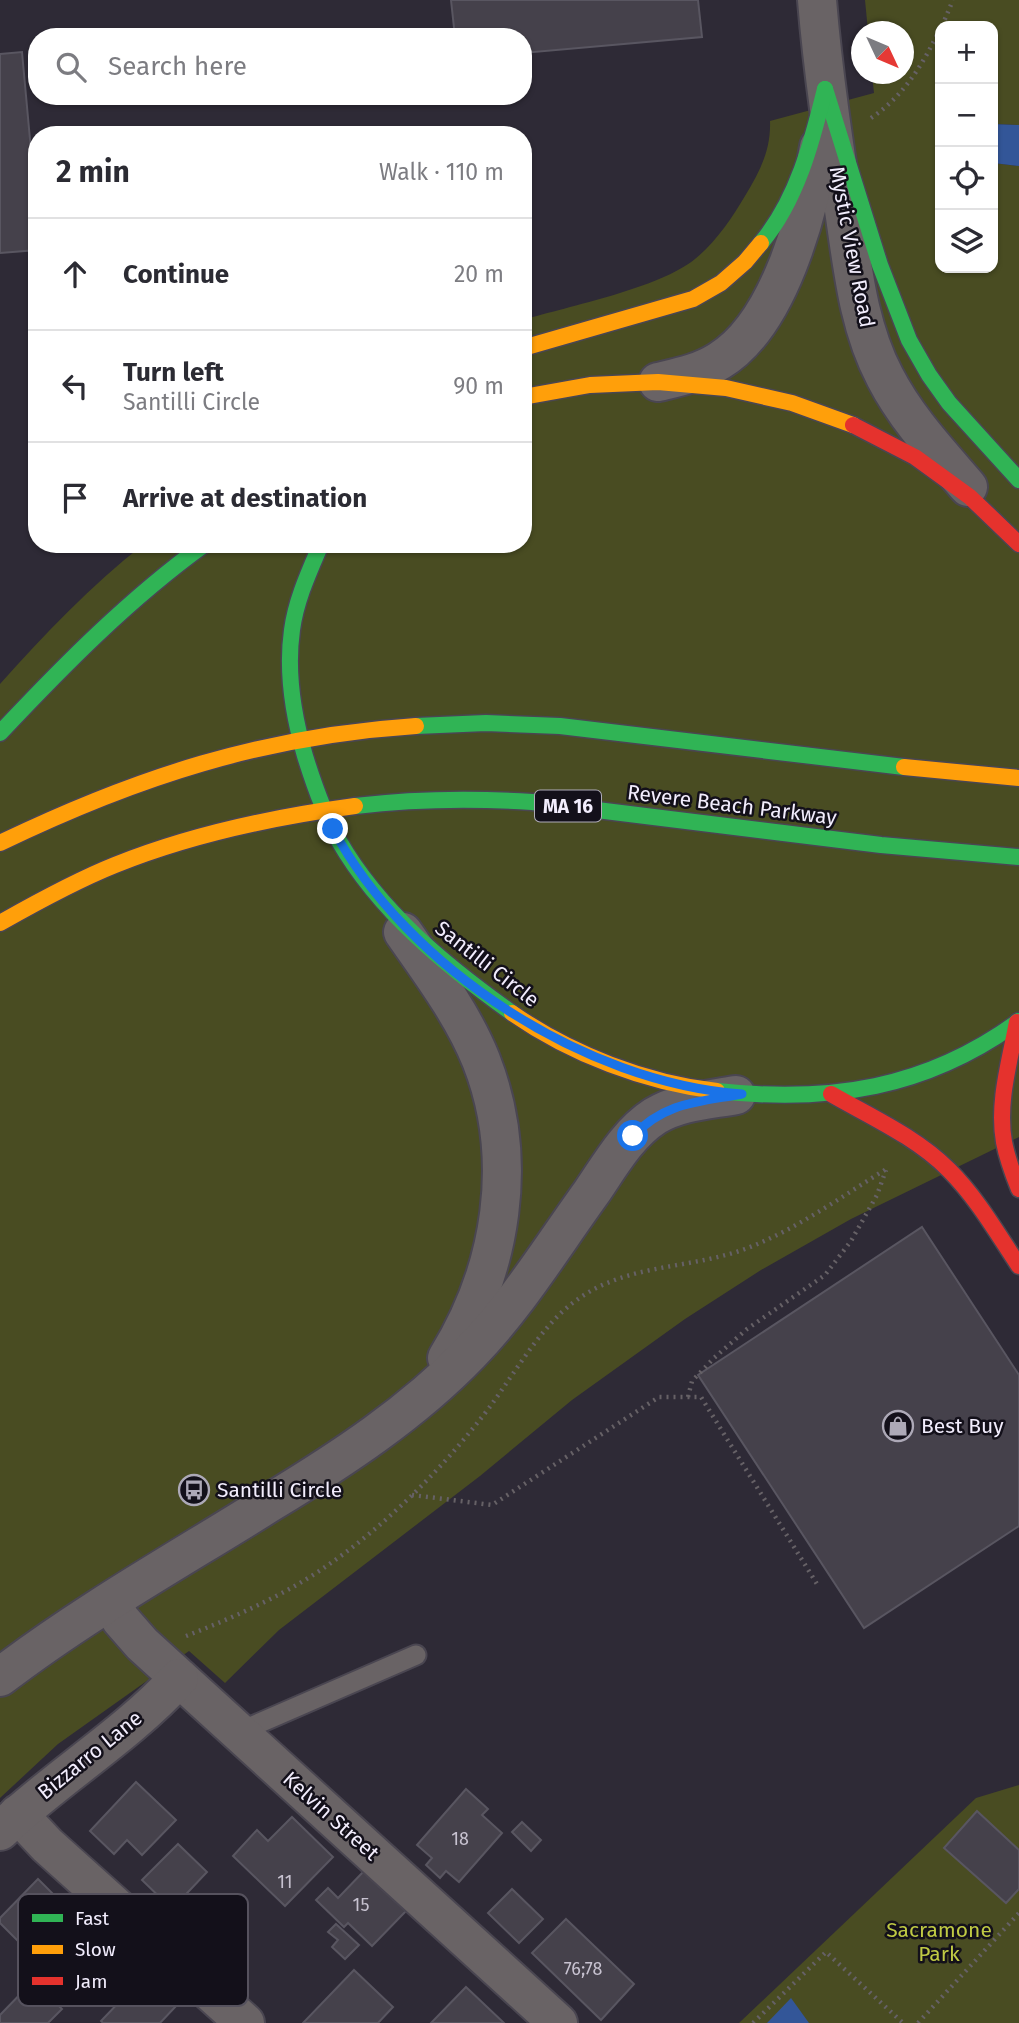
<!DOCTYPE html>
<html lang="en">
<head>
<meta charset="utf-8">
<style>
	body { margin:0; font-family:"Fira Sans",sans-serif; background:#f2f2f3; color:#2b2b33 }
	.controls { position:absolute; right:21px; top:21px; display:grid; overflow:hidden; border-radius:14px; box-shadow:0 2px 5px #0004 }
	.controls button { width:63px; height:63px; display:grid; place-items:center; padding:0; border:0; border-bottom:2px solid #e1e1e2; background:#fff; color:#2b2b33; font:35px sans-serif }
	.compass { position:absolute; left:851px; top:21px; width:63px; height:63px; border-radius:50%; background:#fff; box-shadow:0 2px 5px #0004; rotate:134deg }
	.stop { position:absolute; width:21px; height:21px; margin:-16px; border:5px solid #1a73e8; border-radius:50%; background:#fff }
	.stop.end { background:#1a73e8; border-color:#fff; box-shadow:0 2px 7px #0008 }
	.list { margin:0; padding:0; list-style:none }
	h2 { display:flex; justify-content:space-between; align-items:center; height:91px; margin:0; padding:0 28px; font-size:30px }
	h2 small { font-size:23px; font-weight:400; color:#7c7c81 }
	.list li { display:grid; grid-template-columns:46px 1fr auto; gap:21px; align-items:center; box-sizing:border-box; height:112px; padding:0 28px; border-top:2px solid #e1e1e2 }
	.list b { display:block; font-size:26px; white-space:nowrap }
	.list p { margin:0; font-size:23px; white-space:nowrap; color:#7c7c81 }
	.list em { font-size:23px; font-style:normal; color:#7c7c81 }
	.icon { flex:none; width:38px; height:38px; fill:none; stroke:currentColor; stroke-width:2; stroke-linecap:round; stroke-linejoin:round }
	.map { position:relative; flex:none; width:1019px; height:2023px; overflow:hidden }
	.search { position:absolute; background:#fff; box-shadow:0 2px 5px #0004; left:28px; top:28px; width:504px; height:77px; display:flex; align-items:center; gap:18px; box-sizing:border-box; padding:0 24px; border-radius:28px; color:#7c7c81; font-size:26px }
	.panel { position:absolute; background:#fff; box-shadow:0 2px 5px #0004; left:28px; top:126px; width:504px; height:427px; border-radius:28px }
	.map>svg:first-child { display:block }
	.green { fill:#494c22 }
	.water { fill:#335698 }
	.building { fill:#45414b; stroke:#595661; stroke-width:2 }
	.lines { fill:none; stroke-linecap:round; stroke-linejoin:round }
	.lane-casing { stroke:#4a4651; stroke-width:23 }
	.street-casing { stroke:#4a4651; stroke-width:42 }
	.fast-casing { stroke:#4a4651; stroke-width:19 }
	.slow-casing { stroke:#4a4651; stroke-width:19 }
	.jam-casing { stroke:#4a4651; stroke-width:19 }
	.path { stroke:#666166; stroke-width:4.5; stroke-dasharray:2 5; stroke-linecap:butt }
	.lane { stroke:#696365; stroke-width:19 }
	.street { stroke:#696365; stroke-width:38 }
	.fast { stroke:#30b455; stroke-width:16 }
	.slow { stroke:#ff9f0a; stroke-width:16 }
	.jam { stroke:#e5322d; stroke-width:16 }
	.route { stroke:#1a73e8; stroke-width:9 }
	.labels { text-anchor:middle; stroke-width:5; stroke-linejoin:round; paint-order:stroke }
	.number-label { font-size:18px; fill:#c7c2d0 }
	.shield { fill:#13101a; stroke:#afabb9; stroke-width:2 }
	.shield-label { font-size:19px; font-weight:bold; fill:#f2edfd }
	.street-label { font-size:21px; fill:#f2edfd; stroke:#13101a }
	.poi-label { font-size:21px; fill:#f2edfd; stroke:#13101a; text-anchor:start }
	.park-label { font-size:21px; fill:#bfc944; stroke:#13101a }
	.key { fill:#13101a; stroke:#56525e; stroke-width:2 }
	.key-label { font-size:19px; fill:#f2edfd }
</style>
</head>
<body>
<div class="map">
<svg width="1019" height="2023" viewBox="0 0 1019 2023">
	<rect width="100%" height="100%" fill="#2e2a36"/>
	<g class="green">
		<path d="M 865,0 L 1019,0 L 1019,125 L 993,124 L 993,26 L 940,26 L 940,268 L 993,268 L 993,163 L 1019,166 L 1019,1137 L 851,1219 L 761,1270 L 685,1319 L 572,1400 L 480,1476 L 279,1630 L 225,1683 L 189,1651 L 58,1744 L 0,1798 L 0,684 C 45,634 91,585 144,544 L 523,544 L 523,320 C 569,306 660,288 695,259 C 716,242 732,218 745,196 C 760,171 771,150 770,121 L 874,93 L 872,74 L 904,74 L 904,32 L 868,31 Z"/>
		<path d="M 1019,1785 L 1019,2023 L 739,2023 L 976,1798 Z"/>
	</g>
	<g class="water">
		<path d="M 993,124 L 1019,125 L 1019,166 L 993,163 Z"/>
		<path d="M 791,1998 L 809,2023 L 767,2023 Z"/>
	</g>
	<g class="building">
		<path d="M 451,0 L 698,0 L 702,37 L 523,53 L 523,37 L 455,37 Z"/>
		<path d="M 22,52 L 37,216 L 37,250 L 0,253 L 0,54 Z"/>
		<path d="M 922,1227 L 1019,1375 L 1019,1526 L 864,1628 L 698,1375 Z"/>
		<path d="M 136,1782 L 176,1820 L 142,1855 L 127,1840 L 114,1854 L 90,1831 Z"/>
		<path d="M 466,1789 L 488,1809 L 482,1815 L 502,1833 L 459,1882 L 446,1871 L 440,1878 L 426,1865 L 432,1858 L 417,1845 Z"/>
		<path d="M 977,1811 L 1019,1850 L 1019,1889 L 1006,1903 L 944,1848 Z"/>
		<path d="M 292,1817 L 333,1857 L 285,1906 L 233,1856 L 257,1830 L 268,1841 Z"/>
		<path d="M 522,1822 L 541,1840 L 531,1851 L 512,1832 Z"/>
		<path d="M 178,1844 L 207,1872 L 172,1909 L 142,1880 Z"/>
		<path d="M 365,1870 L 407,1910 L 372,1946 L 348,1923 L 344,1927 L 316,1900 L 328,1888 L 338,1898 Z"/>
		<path d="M 38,1879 L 65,1906 L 25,1948 L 0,1923 L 0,1918 Z"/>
		<path d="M 512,1889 L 543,1919 L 519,1943 L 488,1913 Z"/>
		<path d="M 566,1919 L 634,1984 L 601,2020 L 532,1953 Z"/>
		<path d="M 336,1924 L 359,1945 L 345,1959 L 332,1947 L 338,1940 L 328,1932 Z"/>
		<path d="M 354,1970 L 393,2007 L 378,2023 L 303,2023 Z"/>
		<path d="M 147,1973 L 178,2004 L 160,2023 L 103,2023 L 101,2021 Z"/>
		<path d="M 33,1981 L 62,2009 L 48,2023 L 0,2023 L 0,2015 Z"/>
		<path d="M 466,1987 L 504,2023 L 431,2023 Z"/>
	</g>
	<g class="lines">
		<g class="lane-casing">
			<path id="lane" d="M 239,1732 L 416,1655"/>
		</g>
		<g class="street-casing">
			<g id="street">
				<path d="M 817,0 C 823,73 834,145 845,217 C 853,271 859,328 885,377 C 906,418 938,452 968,487"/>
				<path d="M 658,382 C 679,377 700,373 719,361 C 779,325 809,212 819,147"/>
				<path d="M 403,932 C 431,972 463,1015 481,1060 C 520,1159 502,1269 447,1358"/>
				<path d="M 110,1602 L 121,1620 L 142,1644 L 558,2023"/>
				<path d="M 0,1677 C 85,1612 180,1559 271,1502 C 342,1459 412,1413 470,1353 C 516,1306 552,1247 591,1193 C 609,1167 627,1134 655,1116 C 680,1101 709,1100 736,1095"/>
				<path d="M 18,1814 L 47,1845 L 245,2023"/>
				<path d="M 0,1831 C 57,1777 126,1736 179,1678"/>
			</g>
		</g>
		<g class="fast-casing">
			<g id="fast">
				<path d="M 825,89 L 880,265 L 909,340 L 929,375 L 949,403 L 1019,480"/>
				<path d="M 761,243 C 797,200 812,142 825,89"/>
				<path d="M 321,544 C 309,572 296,600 292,630 C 286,673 293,715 305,756 C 314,785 324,814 339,841 C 380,912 446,966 512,1013"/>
				<path d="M 416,726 L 486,723 L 560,726 L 904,767"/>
				<path d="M 0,733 C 64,665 129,599 205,544"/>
				<path d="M 355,806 C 413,799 473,798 532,802 L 881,845 L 1019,857"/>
				<path d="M 1017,1022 L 1019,1021"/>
				<path d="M 717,1091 C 830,1103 926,1089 1019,1021"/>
			</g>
		</g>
		<g class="slow-casing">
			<g id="slow">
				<path d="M 523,348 L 693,299 L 721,283 L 745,262 L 761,243"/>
				<path d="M 523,397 L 590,385 L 658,382 L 726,388 L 792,403 L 853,425"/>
				<path d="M 904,767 L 1019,778"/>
				<path d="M 0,843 C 137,777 263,736 416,726"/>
				<path d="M 0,923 C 37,902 75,881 115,865 C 192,834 273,817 355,806"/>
				<path d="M 512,1013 C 571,1054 646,1083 717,1091"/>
			</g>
		</g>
		<g class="jam-casing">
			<g id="jam">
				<path d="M 853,425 L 915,457 L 970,497 L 1019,544"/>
				<path d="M 1017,1022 C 1010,1061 997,1102 1004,1142 C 1007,1158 1013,1174 1019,1189"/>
				<path d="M 831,1094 C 871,1117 916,1137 949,1170 C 977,1198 997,1233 1019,1266"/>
			</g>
		</g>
		<g class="path">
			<path d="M 942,26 L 953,0"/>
			<path d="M 871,118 C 904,96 923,64 940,29"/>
			<path d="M 688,1397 L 692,1381 L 714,1358 L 747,1329 L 825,1275 L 851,1241 L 877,1195 L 886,1170"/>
			<path d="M 412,1495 L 492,1505 L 659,1397 L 701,1397 L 817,1584"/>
			<path d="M 186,1636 C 222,1622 259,1606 293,1587 C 362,1548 429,1484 478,1422 C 508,1386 537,1329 574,1302 C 625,1263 687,1270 745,1249 C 796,1230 842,1196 888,1168"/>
			<path d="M 753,2023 L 826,1952 L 903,2023"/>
			<path d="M 918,2023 L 1019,1913"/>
		</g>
		<use href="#lane" class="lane"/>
		<use href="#street" class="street"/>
		<use href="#fast" class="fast"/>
		<use href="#slow" class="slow"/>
		<use href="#jam" class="jam"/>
	</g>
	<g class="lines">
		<path class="route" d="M 333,829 C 407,968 585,1083 742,1094 C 699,1102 665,1102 633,1136"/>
	</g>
	<defs>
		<g id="shop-ring" transform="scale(1.575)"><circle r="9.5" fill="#13101a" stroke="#ada9b7" stroke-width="1.5"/><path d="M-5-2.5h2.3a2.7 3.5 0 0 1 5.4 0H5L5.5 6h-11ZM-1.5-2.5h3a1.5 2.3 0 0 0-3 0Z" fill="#ada9b7"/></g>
		<g id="bus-ring" transform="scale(1.575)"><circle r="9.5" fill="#13101a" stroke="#ada9b7" stroke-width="1.5"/><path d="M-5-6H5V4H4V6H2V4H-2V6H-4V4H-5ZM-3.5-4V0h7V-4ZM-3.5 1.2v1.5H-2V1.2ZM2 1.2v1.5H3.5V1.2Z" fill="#ada9b7"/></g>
	</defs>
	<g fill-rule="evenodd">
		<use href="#shop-ring" x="898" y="1426"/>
		<use href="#bus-ring" x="194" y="1490"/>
	</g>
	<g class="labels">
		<g class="number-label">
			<text x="460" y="1845">18</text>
			<text x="285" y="1888">11</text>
			<text x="361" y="1911">15</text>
			<text x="583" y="1975">76;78</text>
		</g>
		<rect class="shield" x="535" y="790.5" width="66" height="31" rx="5"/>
		<g class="shield-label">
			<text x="568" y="813">MA 16</text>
		</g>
		<g class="street-label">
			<text transform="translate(852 247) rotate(79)" y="7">Mystic View Road</text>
			<text transform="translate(732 805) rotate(7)" y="7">Revere Beach Parkway</text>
			<text transform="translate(487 964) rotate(38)" y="7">Santilli Circle</text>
			<text transform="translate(90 1755) rotate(-39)" y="7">Bizzarro Lane</text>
			<text transform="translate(331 1816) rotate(42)" y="7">Kelvin Street</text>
		</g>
		<g class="poi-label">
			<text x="921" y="1433">Best Buy</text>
			<text x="217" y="1497">Santilli Circle</text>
		</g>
		<g class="park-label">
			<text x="939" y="1937">Sacramone<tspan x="939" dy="24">Park</tspan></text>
		</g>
	</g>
	<rect x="18" y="1894" width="230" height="112" rx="10" class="key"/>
	<rect x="32" y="1914" width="31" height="8" fill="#30b455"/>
	<rect x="32" y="1945" width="31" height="9" fill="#ff9f0a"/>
	<rect x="32" y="1977" width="31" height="8" fill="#e5322d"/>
	<g class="key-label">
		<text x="75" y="1925">Fast</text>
		<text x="75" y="1956">Slow</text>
		<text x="75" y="1988">Jam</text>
	</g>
</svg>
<div class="controls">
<button>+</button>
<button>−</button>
<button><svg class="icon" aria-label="locate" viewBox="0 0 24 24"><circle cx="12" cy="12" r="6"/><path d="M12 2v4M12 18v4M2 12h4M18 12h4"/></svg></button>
<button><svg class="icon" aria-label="layers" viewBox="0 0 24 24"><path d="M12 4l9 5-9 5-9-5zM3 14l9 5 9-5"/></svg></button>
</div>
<svg class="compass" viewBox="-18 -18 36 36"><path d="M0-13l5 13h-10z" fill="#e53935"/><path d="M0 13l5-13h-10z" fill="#7c7c81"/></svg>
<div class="stop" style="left:633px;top:1136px"></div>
<div class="stop end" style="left:333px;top:829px"></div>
<div class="search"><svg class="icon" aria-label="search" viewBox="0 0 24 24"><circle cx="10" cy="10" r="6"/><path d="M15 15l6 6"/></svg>Search here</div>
<section class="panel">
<h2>2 min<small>Walk · 110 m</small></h2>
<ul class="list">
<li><svg class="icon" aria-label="ahead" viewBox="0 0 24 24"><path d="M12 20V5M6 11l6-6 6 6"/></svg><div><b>Continue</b></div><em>20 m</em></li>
<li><svg class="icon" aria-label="left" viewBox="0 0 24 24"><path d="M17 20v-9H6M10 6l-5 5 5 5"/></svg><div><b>Turn left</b><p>Santilli Circle</p></div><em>90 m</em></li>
<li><svg class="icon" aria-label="arrive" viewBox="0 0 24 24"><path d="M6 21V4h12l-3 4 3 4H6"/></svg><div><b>Arrive at destination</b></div></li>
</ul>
</section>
</div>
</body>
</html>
